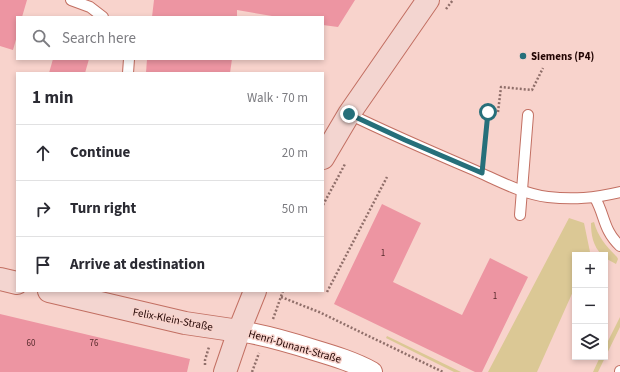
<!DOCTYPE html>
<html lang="en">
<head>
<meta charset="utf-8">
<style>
	body { margin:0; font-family:"Source Sans 3",sans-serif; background:#f7f7f7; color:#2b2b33 }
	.controls { position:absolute; right:12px; bottom:12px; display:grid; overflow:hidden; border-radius:0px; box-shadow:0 2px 6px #0003 }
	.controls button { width:36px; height:36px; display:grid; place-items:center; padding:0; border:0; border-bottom:1px solid #e1e1e2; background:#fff; color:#2b2b33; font:20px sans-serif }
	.stop { position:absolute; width:12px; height:12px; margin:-9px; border:3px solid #266f7a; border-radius:50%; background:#fff }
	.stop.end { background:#266f7a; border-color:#fff; box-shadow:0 1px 4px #0008 }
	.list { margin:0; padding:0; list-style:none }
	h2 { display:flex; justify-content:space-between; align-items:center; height:52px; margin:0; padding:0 16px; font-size:17px }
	h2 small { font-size:13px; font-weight:400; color:#7c7c81 }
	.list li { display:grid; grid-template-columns:26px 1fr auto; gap:12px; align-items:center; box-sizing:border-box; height:56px; padding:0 16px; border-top:1px solid #e1e1e2 }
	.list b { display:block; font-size:15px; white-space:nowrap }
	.list em { font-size:13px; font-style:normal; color:#7c7c81 }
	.icon { flex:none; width:22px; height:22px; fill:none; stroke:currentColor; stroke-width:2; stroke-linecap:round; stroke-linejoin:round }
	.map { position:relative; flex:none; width:620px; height:372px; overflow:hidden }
	.search { position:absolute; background:#fff; box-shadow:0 2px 6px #0003; left:16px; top:16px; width:308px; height:44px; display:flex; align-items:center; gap:10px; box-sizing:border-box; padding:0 14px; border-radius:0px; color:#7c7c81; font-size:15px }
	.panel { position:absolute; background:#fff; box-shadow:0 2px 6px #0003; left:16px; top:72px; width:308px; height:220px; border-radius:0px }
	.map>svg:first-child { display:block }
	.green { fill:#dbc895 }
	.building { fill:#ed95a2 }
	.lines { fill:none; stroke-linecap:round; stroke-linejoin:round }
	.lane-casing { stroke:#c26f62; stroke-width:12 }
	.street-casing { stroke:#c26f62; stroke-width:22 }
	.secondary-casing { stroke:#c26f62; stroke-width:24 }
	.path { stroke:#906f6a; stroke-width:2.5; stroke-dasharray:2 2; stroke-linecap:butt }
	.lane { stroke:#fff; stroke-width:10 }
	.street { stroke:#fff; stroke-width:20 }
	.secondary { stroke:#f3d5d0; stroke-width:22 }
	.route { stroke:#266f7a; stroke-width:5 }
	.poi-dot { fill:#266f7a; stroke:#f8d3cc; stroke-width:1.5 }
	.labels { text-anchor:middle; stroke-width:3; stroke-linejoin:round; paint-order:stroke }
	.number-label { font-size:9px; fill:#54282a }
	.poi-label { font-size:11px; font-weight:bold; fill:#210402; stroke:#f8d3cc; text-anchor:start }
	.street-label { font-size:11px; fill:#210402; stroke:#f8d3cc }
</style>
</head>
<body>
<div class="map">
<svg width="620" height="372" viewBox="0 0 620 372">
	<rect width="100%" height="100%" fill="#f8d3cc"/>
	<g class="green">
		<path d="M 569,218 L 584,223 L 590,252 L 589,255 L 575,255 L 575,287 L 537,372 L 488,372 Z"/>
		<path d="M 594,222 C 598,237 606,246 617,257 L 618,259 L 616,264 L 605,258 L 605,255 L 602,255 C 593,246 591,235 591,223 Z"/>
		<path d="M 620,317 L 620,327 L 598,372 L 593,372 L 600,357 L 605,357 L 605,347 Z"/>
		<path d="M 387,336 L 461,372 L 454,372 L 386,338 Z"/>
	</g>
	<g class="building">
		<path d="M 0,0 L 27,0 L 22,17 L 17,17 L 17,36 L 13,50 L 0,46 Z"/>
		<path d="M 154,0 L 355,0 L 338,27 L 323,25 L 323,17 L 278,17 L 237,10 L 237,17 L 152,17 Z"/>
		<path d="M 53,59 L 89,59 L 85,73 L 49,73 Z"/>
		<path d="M 147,59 L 232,59 L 230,73 L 146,73 Z"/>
		<path d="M 382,204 L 421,223 L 393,282 L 462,315 L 490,258 L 528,277 L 482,372 L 475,372 L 334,304 Z"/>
		<path d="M 0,314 L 190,359 L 187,372 L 0,372 Z"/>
	</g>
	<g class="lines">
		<g class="lane-casing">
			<g id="lane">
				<path d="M 71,0 L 90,7 L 103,17"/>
				<path d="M 128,73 L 129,59"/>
				<path d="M 349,114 C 390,134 432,152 474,170 C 497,180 522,194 548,197 C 574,200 594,198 620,192"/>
				<path d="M 595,198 C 605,215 603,230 620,246"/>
				<path d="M 520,215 L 528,115"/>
				<path d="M 620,372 L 620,371"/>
			</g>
		</g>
		<g class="street-casing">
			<path id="street" d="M 239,331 C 265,335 289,342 314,350 C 334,356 354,362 372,372"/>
		</g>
		<g class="secondary-casing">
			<g id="secondary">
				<path d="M 323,158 L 349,114 L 428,0"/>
				<path d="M 0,279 L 17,283"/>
				<path d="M 49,291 L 185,323 L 239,331"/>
				<path d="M 225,372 L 239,331 L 255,291"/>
			</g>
		</g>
		<g class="path">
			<path d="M 446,9 L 453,0"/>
			<path d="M 498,112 L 501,87 L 532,90 L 543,68"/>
			<path d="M 483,159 L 488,112"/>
			<path d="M 323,205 L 345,164"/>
			<path d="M 327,292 L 387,177"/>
			<path d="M 281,297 L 319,312 L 443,372"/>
			<path d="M 273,319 L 283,291"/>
			<path d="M 205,365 L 205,360 L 209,347"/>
			<path d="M 252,372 L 259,353"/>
		</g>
		<use href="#lane" class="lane"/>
		<use href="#street" class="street"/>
		<use href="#secondary" class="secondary"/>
	</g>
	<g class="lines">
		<path class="route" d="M 349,114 L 405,140 L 482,173 L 488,112"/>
	</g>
	<circle class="poi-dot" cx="523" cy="56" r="4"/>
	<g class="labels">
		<g class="number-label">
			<text x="383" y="256">1</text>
			<text x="495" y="299">1</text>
			<text x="31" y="346">60</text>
			<text x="94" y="346">76</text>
		</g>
		<g class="poi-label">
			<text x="531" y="60">Siemens (P4)</text>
		</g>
		<g class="street-label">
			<text transform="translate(173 319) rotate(11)" y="4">Felix-Klein-Straße</text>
			<text transform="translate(295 346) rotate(16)" y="4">Henri-Dunant-Straße</text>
		</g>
	</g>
</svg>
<div class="controls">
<button>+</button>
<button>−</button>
<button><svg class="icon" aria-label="layers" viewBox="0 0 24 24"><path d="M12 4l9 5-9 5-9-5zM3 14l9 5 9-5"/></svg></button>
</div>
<div class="stop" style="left:488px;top:112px"></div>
<div class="stop end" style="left:349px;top:114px"></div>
<div class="search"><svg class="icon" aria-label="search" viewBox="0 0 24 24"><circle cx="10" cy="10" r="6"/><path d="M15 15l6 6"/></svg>Search here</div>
<section class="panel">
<h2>1 min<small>Walk · 70 m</small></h2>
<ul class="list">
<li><svg class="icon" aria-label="ahead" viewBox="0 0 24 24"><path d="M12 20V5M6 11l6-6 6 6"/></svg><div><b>Continue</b></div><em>20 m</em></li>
<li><svg class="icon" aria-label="right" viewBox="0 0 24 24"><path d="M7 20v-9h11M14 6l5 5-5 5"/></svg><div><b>Turn right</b></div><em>50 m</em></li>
<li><svg class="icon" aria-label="arrive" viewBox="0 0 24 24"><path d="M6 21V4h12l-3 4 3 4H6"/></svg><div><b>Arrive at destination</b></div></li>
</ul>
</section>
</div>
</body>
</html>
